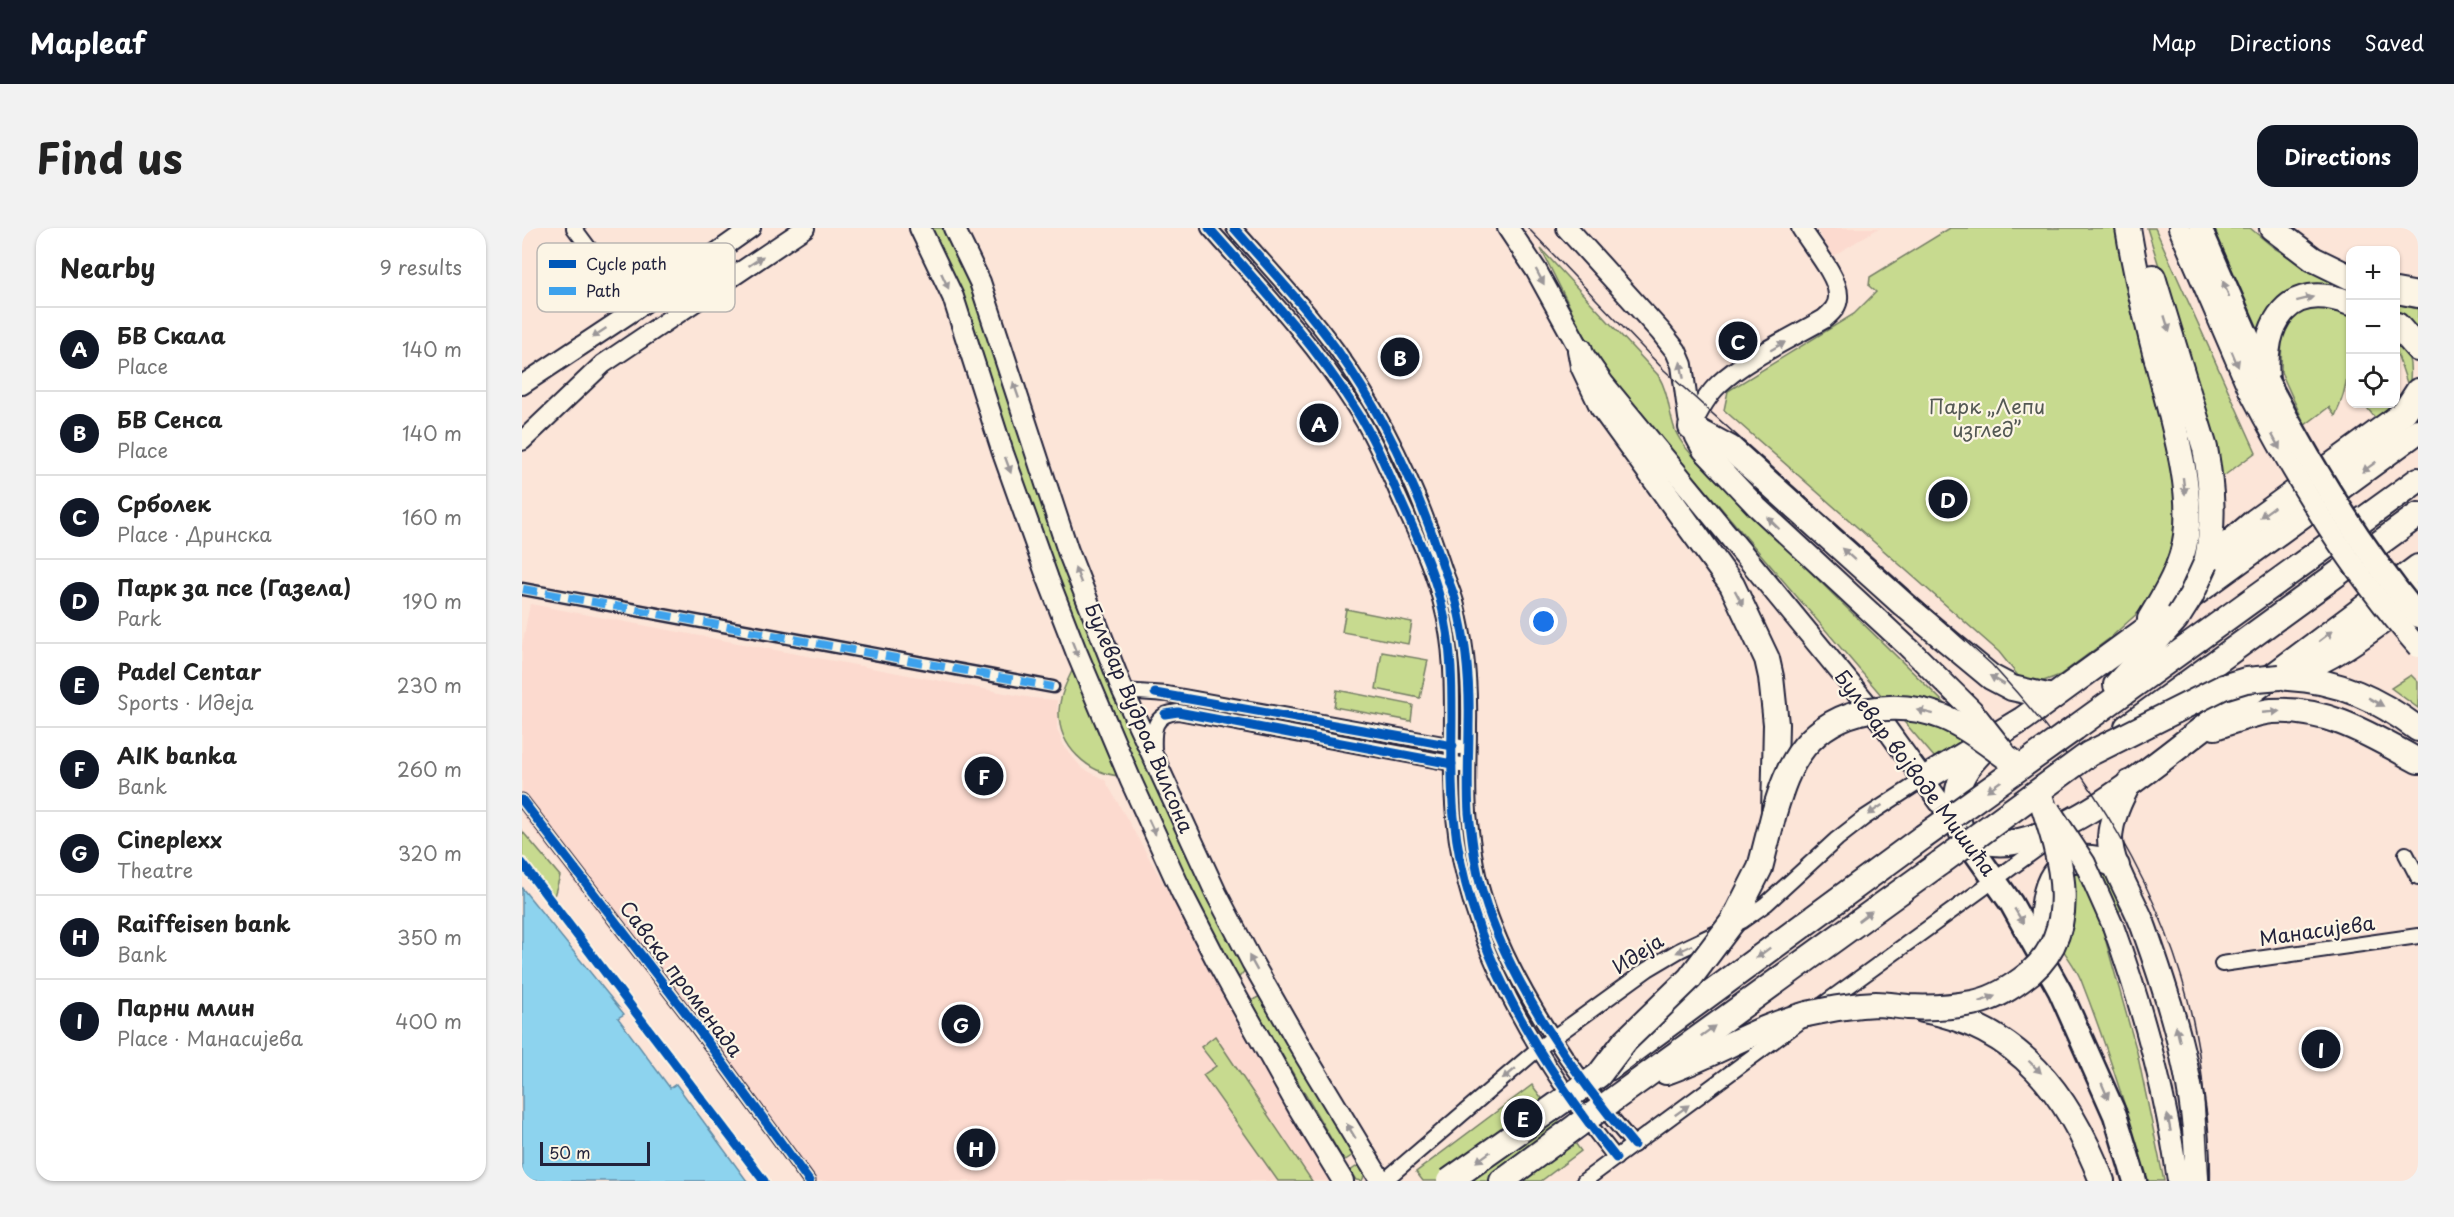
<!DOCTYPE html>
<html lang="en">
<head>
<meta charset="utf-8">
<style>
	body { margin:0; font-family:"Playpen Sans",sans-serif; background:#f2f2f2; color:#222 }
	.controls { position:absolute; right:18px; top:18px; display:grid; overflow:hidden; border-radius:12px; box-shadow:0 2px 4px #0004 }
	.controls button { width:54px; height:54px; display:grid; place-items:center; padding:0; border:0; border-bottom:2px solid #e0e0e0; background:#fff; color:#222; font:30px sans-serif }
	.scale { position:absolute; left:18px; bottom:15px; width:110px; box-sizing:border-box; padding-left:6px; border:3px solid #22223b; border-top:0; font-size:16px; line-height:21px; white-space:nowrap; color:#22223b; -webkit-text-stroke:4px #fcf5e5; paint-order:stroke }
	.you { position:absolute; left:1022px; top:394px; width:21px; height:21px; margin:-15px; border:4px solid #fff; border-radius:50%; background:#1a73e8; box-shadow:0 0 0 9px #1a73e833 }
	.badge { display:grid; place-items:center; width:39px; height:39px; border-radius:50%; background:#111827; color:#fff; font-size:20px; font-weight:700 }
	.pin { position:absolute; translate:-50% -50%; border:3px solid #fff; box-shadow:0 2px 6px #0006 }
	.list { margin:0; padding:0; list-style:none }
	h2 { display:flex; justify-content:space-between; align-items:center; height:78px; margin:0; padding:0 24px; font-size:26px }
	h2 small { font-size:20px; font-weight:400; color:#767676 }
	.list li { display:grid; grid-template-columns:39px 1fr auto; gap:18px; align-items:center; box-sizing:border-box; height:84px; padding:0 24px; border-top:2px solid #e0e0e0 }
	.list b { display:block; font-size:22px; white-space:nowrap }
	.list p { margin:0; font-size:20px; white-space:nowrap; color:#767676 }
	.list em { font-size:20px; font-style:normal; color:#767676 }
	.icon { flex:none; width:33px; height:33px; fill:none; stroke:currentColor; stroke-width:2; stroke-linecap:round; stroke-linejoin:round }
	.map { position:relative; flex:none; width:1896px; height:953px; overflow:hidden; border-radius:18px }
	header { display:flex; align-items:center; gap:36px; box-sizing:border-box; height:84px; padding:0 30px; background:#111827; color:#fff }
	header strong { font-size:28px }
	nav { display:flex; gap:33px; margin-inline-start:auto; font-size:21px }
	.intro { display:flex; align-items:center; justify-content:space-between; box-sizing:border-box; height:144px; padding:0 36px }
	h1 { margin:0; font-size:42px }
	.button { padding:15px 27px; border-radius:18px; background:#111827; color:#fff; font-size:21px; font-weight:700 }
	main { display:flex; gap:36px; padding:0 36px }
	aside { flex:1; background:#fff; border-radius:18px; box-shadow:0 2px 4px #0004 }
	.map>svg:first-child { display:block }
	.built { fill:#fcdacf }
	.green { fill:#c7da8f; stroke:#747e65; stroke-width:1.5 }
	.water { fill:#8dd3ee; stroke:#628ca6; stroke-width:1.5 }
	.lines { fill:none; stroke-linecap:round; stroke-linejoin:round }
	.pedestrian-casing { stroke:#22223b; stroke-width:15 }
	.minor-casing { stroke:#22223b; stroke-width:18 }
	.tertiary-casing { stroke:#22223b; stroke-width:22 }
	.secondary-casing { stroke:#22223b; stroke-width:24 }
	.primary-casing { stroke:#22223b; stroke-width:27 }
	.trunk-casing { stroke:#22223b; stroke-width:28 }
	.pedestrian { stroke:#fcf5e5; stroke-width:10 }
	.minor { stroke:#fcf5e5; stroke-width:14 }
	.tertiary { stroke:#fcf5e5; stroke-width:18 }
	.secondary { stroke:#fcf5e5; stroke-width:20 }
	.primary { stroke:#fcf5e5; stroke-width:22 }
	.trunk { stroke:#fcf5e5; stroke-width:24 }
	.tram { stroke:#22223b; stroke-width:1.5 }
	.secondary-bridge-casing { stroke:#22223b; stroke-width:24; stroke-linecap:butt }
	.primary-bridge-casing { stroke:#22223b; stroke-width:27; stroke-linecap:butt }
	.trunk-bridge-casing { stroke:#22223b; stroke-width:28; stroke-linecap:butt }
	.secondary-bridge { stroke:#fcf5e5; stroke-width:20 }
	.primary-bridge { stroke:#fcf5e5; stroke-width:22 }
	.trunk-bridge { stroke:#fcf5e5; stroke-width:24 }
	.quiet { stroke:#3ea2ec; stroke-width:8; stroke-dasharray:15 8; stroke-linecap:butt }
	.cycleway-casing { stroke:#fcf5e5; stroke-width:13 }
	.cycleway { stroke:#0057b8; stroke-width:9 }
	.oneway { fill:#9a9698 }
	.labels { text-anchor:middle; stroke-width:4.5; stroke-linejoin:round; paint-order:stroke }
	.park-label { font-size:20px; fill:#545954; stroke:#fcf5e5 }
	.street-label { font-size:20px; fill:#22223b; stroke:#fcf5e5 }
	.key { fill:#fcf5e5; stroke:#bbb6b2; stroke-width:1.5 }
	.key-label { font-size:16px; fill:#22223b }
</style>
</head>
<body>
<header>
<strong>Mapleaf</strong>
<nav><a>Map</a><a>Directions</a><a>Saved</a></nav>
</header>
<div class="intro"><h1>Find us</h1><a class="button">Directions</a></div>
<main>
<aside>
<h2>Nearby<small>9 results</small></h2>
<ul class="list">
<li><span class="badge">A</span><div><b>БВ Скала</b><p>Place</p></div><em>140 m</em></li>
<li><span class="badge">B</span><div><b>БВ Сенса</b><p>Place</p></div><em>140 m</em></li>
<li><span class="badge">C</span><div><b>Срболек</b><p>Place · Дринска</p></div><em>160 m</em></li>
<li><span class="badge">D</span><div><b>Парк за псе (Газела)</b><p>Park</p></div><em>190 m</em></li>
<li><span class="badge">E</span><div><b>Padel Centar</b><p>Sports · Идеја</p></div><em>230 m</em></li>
<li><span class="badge">F</span><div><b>AIK banka</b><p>Bank</p></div><em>260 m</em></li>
<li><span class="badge">G</span><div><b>Cineplexx</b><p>Theatre</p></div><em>320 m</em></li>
<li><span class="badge">H</span><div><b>Raiffeisen bank</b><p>Bank</p></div><em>350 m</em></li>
<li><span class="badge">I</span><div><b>Парни млин</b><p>Place · Манасијева</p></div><em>400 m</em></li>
</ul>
</aside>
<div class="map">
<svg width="1896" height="953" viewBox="0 0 1896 953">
	<rect width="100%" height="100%" fill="#fce5d8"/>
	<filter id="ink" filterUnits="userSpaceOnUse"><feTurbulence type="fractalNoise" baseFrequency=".0167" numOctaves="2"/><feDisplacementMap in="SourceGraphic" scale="12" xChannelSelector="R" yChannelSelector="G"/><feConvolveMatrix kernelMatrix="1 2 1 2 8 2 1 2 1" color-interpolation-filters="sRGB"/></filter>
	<g filter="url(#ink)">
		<g class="built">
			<path d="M 1294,0 L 1357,0 L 1311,28 Z"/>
			<path d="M 8,376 L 510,470 L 535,472 L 535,501 L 543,520 L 560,540 L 583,552 L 810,953 L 278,953 L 162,795 L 0,587 L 0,418 Z"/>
		</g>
		<g class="green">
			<path d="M 403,0 L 432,0 L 546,323 L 730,734 L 709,759 L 609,553 Z"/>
			<path d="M 1428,0 L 1596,0 L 1654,266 L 1651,334 L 1633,364 L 1619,382 L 1588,410 L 1538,447 L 1505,459 L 1477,424 L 1202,182 L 1206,163 L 1332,86 L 1354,64 L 1347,58 L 1348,49 Z"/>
			<path d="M 1625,0 L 1633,0 L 1734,224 L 1699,250 L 1695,223 Z"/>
			<path d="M 1686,0 L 1728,0 L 1752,20 L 1791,43 L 1828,61 L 1828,66 L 1745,86 L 1738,99 L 1735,113 Z"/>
			<path d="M 1019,21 L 1136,147 C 1147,166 1146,182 1153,202 C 1160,219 1176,233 1189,247 L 1458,510 L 1419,537 L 1099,163 L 1061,105 Z"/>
			<path d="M 1874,76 L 1896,81 L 1896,99 L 1874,87 Z"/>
			<path d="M 1780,79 L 1814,80 L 1828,86 C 1828,122 1829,156 1813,188 L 1807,179 L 1783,197 L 1759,144 L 1760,97 Z"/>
			<path d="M 1874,109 C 1890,121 1890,142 1887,161 L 1876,128 L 1874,127 Z"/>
			<path d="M 1842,176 L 1872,176 L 1869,183 L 1858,196 Z"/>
			<path d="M 824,381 L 890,394 L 886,416 L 820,404 Z"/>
			<path d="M 860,424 L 906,432 L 898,470 L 854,461 Z"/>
			<path d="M 552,439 L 599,548 C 566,546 536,518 537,483 C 538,467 545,453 552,439 Z"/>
			<path d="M 1889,447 L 1896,454 L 1896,480 L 1869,460 Z"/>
			<path d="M 815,462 L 891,477 L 889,493 L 812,479 Z"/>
			<path d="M 0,603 L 38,648 L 32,668 L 0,629 Z"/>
			<path d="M 1555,637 L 1583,642 L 1599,682 L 1579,696 L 1615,824 L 1642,953 L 1625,953 C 1606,885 1585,818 1559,752 C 1552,734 1535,719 1531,699 C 1526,677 1545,655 1555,637 Z"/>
			<path d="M 738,768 L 831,927 L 822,933 L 729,773 Z"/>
			<path d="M 693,808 L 790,953 L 756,953 L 681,847 L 694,838 L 679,819 Z"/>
			<path d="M 1010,857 L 1059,923 L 1019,953 L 901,953 L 894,944 Z"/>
			<path d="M 837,937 L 843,946 L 840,953 L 834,952 L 828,943 Z"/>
		</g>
		<path class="water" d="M 0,660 L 102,786 L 96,790 L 148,860 L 154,856 L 225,953 L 0,953 Z"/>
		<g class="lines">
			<g class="pedestrian-casing">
				<g id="pedestrian">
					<path d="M 1,361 L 531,459"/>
					<path d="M 0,572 L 173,797 L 287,953"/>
				</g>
			</g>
			<g class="minor-casing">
				<g id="minor">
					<path d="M 52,0 L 113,82"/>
					<path d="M 687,0 C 738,58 791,114 832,179 C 853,211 867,247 883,282 C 897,313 911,342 919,375 C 938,445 925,517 932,589 C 944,716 1015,832 1094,930"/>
					<path d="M 712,0 C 747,40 784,79 815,122 C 862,188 895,258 920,335 C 924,348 930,360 934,374 C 944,412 948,457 947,497 C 947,526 945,555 947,585 C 950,612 953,640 961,666 C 986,752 1054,850 1112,917"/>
					<path d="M 601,463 L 645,466 L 938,519"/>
					<path d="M 632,523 C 631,502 631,486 656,484 L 939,537"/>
					<path d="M 1884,626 L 1896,649"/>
					<path d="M 1700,736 L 1896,708"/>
					<path d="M 1299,778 L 1533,608"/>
					<path d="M 862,953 L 1017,820 L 1126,741 L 1158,722 L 1220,693 L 1244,676 L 1315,611 L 1342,590 L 1402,551"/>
					<path d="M 1062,953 L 1276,795"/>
				</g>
			</g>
			<g class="tertiary-casing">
				<g id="tertiary">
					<path d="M 0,157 L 113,82 L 229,0"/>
					<path d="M 1169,199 C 1176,184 1185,167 1197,156 C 1222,132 1271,109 1302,91 C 1309,85 1317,78 1316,67 C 1316,48 1289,17 1279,0"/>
					<path d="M 0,213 L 81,136 L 283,0"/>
				</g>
			</g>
			<g class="secondary-casing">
				<g id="secondary">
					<path d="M 398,0 L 431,69 L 481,225 L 526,351 L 554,423 L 609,553 L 660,665 L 697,737 L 776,879 L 821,953"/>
					<path d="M 432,0 L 458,54 L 546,323 L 601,463 L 694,665 L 730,734 L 783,827 L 859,953"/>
					<path d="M 986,0 L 1014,42 L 1058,122 L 1081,155 L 1362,497 L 1437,601"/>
					<path d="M 1045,0 L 1139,104 L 1154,123 L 1160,137 L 1167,190 L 1174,209 L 1181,222 L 1235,279 L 1387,420"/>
					<path d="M 1657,0 L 1727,162"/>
					<path d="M 1591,698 C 1621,781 1644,866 1656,953"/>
				</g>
			</g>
			<g class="primary-casing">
				<g id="primary">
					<path d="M 1678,0 L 1745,153"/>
					<path d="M 1440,606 L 1489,675 L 1538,763 L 1593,887 L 1613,953"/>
				</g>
			</g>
			<g class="trunk-casing">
				<g id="trunk">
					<path d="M 1606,0 C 1614,49 1626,99 1639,147 C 1651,196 1671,258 1664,308 C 1660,339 1643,366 1628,391"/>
					<path d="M 1750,0 L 1791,31 L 1828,49"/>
					<path d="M 1631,49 L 1683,220 C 1690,259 1693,296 1684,335"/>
					<path d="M 1874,63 L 1896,67"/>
					<path d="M 1875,97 L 1896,121"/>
					<path d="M 1058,122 L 1061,138 L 1080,178 L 1210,357 L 1245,431 L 1249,449 L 1254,496 L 1252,585 L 1238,640 L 1211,693"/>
					<path d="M 1745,153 C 1740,95 1765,51 1828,75"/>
					<path d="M 1169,199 L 1208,220 L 1381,376 L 1469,449 L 1490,460 L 1530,469"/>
					<path d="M 1684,335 L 1733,293 L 1872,192 L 1883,183 L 1896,163"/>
					<path d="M 1768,446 C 1816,430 1856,396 1896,367"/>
					<path d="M 1766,450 C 1816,452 1857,472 1896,501"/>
					<path d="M 1594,457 L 1654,391"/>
					<path d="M 1605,499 L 1896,287"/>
					<path d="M 1693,499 C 1711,493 1731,485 1750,483 C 1805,479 1850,508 1896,533"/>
					<path d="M 1553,500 L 1896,252"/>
					<path d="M 1477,507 C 1441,540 1426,556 1440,606 C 1457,614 1474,618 1492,614 C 1559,601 1632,537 1685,497 C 1756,444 1826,392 1896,339"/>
					<path d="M 1402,551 L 1501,491 L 1896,203"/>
					<path d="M 1607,555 C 1598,572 1589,590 1588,610 C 1588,639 1613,673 1622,700 C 1651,781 1677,866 1675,953"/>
					<path d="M 1519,727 C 1521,697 1515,643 1551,632 C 1567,627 1580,631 1595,638"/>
					<path d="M 1401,782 C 1497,799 1547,867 1580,953"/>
					<path d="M 1087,840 L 1401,609"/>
					<path d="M 1144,844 C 1192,827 1236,799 1285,786"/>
					<path d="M 1121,850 L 1418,635"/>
					<path d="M 980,953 L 1056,897"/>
				</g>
			</g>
			<use href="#pedestrian" class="pedestrian"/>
			<use href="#minor" class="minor"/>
			<use href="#tertiary" class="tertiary"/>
			<use href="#secondary" class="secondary"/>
			<use href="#primary" class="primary"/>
			<use href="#trunk" class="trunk"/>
			<path class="tram" d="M 1006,0 L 1142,142 L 1470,437 C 1564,538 1646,666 1673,803 C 1683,853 1684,903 1687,953"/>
			<g class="secondary-bridge-casing">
				<g id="secondary-bridge">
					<path d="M 1727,162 C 1775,254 1827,341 1896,419"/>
					<path d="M 1387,420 L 1450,482 L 1483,524"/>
					<path d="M 1528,582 L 1563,635 L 1591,698"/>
				</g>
			</g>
			<g class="primary-bridge-casing">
				<path id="primary-bridge" d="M 1745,153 C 1788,236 1836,316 1896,388"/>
			</g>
			<g class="trunk-bridge-casing">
				<g id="trunk-bridge">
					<path d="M 1657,387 L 1669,368 L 1684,335"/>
					<path d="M 1252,585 C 1259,562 1266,539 1282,519 C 1315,479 1374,471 1421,489 C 1446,499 1468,518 1490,533"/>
					<path d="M 1401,609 L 1553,500"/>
					<path d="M 1418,635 L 1567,526 L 1701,459 L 1724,452 L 1758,449"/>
					<path d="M 1285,786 C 1308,781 1330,777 1354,776 C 1364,776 1375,778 1386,779 C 1406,780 1429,779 1450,775 C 1469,772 1484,763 1499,752 C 1564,708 1539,629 1518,568"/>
					<path d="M 1056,897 L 1121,850"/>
					<path d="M 927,953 L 1077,847 L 1103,813 L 1168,750 L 1211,693"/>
				</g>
			</g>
			<use href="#secondary-bridge" class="secondary-bridge"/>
			<use href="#primary-bridge" class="primary-bridge"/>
			<use href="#trunk-bridge" class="trunk-bridge"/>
			<path class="quiet" d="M 1,361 L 531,459"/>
			<g class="cycleway-casing">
				<g id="cycleway">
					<path d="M 687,0 C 738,58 791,114 832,179 C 853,211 867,247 883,282 C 897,313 911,342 919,375 C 938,445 925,517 932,589 C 944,716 1015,832 1094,930"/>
					<path d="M 712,0 C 747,40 784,79 815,122 C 862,188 895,258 920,335 C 924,348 930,360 934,374 C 944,412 948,457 947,497 C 947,526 945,555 947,585 C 950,612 953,640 961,666 C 986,752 1054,850 1112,917"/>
					<path d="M 633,465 L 931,518"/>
					<path d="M 643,486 L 656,484 L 930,536"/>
					<path d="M 0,572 L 173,797 L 287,953"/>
					<path d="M 0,635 L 242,953"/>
				</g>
			</g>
			<use href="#cycleway" class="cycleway"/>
		</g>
		<defs><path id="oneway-solid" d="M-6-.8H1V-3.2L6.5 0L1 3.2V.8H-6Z" transform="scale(1.5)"/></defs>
		<g class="oneway">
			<use href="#oneway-solid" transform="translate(234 33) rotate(-34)"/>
			<use href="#oneway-solid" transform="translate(1018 49) rotate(62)"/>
			<use href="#oneway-solid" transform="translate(423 53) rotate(65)"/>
			<use href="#oneway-solid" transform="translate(1704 61) rotate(-112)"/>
			<use href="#oneway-solid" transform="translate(1783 71) rotate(-14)"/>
			<use href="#oneway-solid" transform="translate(1645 96) rotate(73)"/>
			<use href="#oneway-solid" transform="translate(77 105) rotate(146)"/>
			<use href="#oneway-solid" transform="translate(1256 118) rotate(-30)"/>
			<use href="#oneway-solid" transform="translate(1713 131) rotate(67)"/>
			<use href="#oneway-solid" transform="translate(1160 142) rotate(-101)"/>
			<use href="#oneway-solid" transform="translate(494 162) rotate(-109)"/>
			<use href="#oneway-solid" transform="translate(1754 214) rotate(62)"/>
			<use href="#oneway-solid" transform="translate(486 237) rotate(70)"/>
			<use href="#oneway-solid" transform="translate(1847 239) rotate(144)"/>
			<use href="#oneway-solid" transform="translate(1662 258) rotate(83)"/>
			<use href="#oneway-solid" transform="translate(1745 284) rotate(144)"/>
			<use href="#oneway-solid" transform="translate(1251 295) rotate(-136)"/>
			<use href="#oneway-solid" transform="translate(1326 326) rotate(-138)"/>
			<use href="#oneway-solid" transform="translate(556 347) rotate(-111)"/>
			<use href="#oneway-solid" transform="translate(1217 370) rotate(62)"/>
			<use href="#oneway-solid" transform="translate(1804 408) rotate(-37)"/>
			<use href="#oneway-solid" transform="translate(553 421) rotate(69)"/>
			<use href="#oneway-solid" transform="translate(1475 452) rotate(-149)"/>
			<use href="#oneway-solid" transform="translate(1854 474) rotate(29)"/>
			<use href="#oneway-solid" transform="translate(1403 484) rotate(-166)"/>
			<use href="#oneway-solid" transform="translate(1749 484) rotate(-5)"/>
			<use href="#oneway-solid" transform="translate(1472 558) rotate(144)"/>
			<use href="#oneway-solid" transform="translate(1353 582) rotate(146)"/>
			<use href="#oneway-solid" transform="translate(630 599) rotate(65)"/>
			<use href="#oneway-solid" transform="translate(1343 688) rotate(-37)"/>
			<use href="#oneway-solid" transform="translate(1497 688) rotate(59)"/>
			<use href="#oneway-solid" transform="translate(1162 721) rotate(154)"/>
			<use href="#oneway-solid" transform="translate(1241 725) rotate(143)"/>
			<use href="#oneway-solid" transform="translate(731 735) rotate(-119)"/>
			<use href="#oneway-solid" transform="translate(1465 771) rotate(-19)"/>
			<use href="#oneway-solid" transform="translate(1186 803) rotate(-36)"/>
			<use href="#oneway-solid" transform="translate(1656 806) rotate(-103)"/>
			<use href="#oneway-solid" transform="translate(1513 839) rotate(44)"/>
			<use href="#oneway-solid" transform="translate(987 846) rotate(140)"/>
			<use href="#oneway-solid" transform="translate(1583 863) rotate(67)"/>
			<use href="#oneway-solid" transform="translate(1160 882) rotate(-36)"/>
			<use href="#oneway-solid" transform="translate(1647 895) rotate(-101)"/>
			<use href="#oneway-solid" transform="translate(829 903) rotate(-121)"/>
			<use href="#oneway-solid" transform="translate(961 929) rotate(144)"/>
		</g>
	</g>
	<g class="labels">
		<g class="park-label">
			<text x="1465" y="186">Парк „Лепи<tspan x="1465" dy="23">изглед”</tspan></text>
		</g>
		<g class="street-label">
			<text transform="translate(617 490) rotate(67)" y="7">Булевар Вудроа Вилсона</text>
			<text transform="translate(1393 545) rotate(53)" y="7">Булевар војводе Мишића</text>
			<text transform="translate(1795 703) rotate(-8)" y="7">Манасијева</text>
			<text transform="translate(1116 726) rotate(-33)" y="7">Идеја</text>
			<text transform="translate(159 751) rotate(53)" y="7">Савска променада</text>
		</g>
	</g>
	<rect x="15" y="15" width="198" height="69" rx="9" class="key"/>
	<rect x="27" y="32" width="27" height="8" fill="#0057b8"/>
	<rect x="27" y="59" width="27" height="8" fill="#3ea2ec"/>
	<g class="key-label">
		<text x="64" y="42">Cycle path</text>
		<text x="64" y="69">Path</text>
	</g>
</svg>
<div class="controls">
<button>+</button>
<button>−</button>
<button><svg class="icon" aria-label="locate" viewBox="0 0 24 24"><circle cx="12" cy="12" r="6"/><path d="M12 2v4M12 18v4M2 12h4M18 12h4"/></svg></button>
</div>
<div class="scale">50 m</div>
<div class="you"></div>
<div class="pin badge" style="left:797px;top:195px">A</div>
<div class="pin badge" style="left:878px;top:129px">B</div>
<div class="pin badge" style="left:1216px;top:113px">C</div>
<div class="pin badge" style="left:1426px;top:271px">D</div>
<div class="pin badge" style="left:1001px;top:890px">E</div>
<div class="pin badge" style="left:462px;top:548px">F</div>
<div class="pin badge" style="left:439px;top:796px">G</div>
<div class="pin badge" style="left:454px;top:920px">H</div>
<div class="pin badge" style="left:1799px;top:821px">I</div>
</div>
</main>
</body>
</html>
